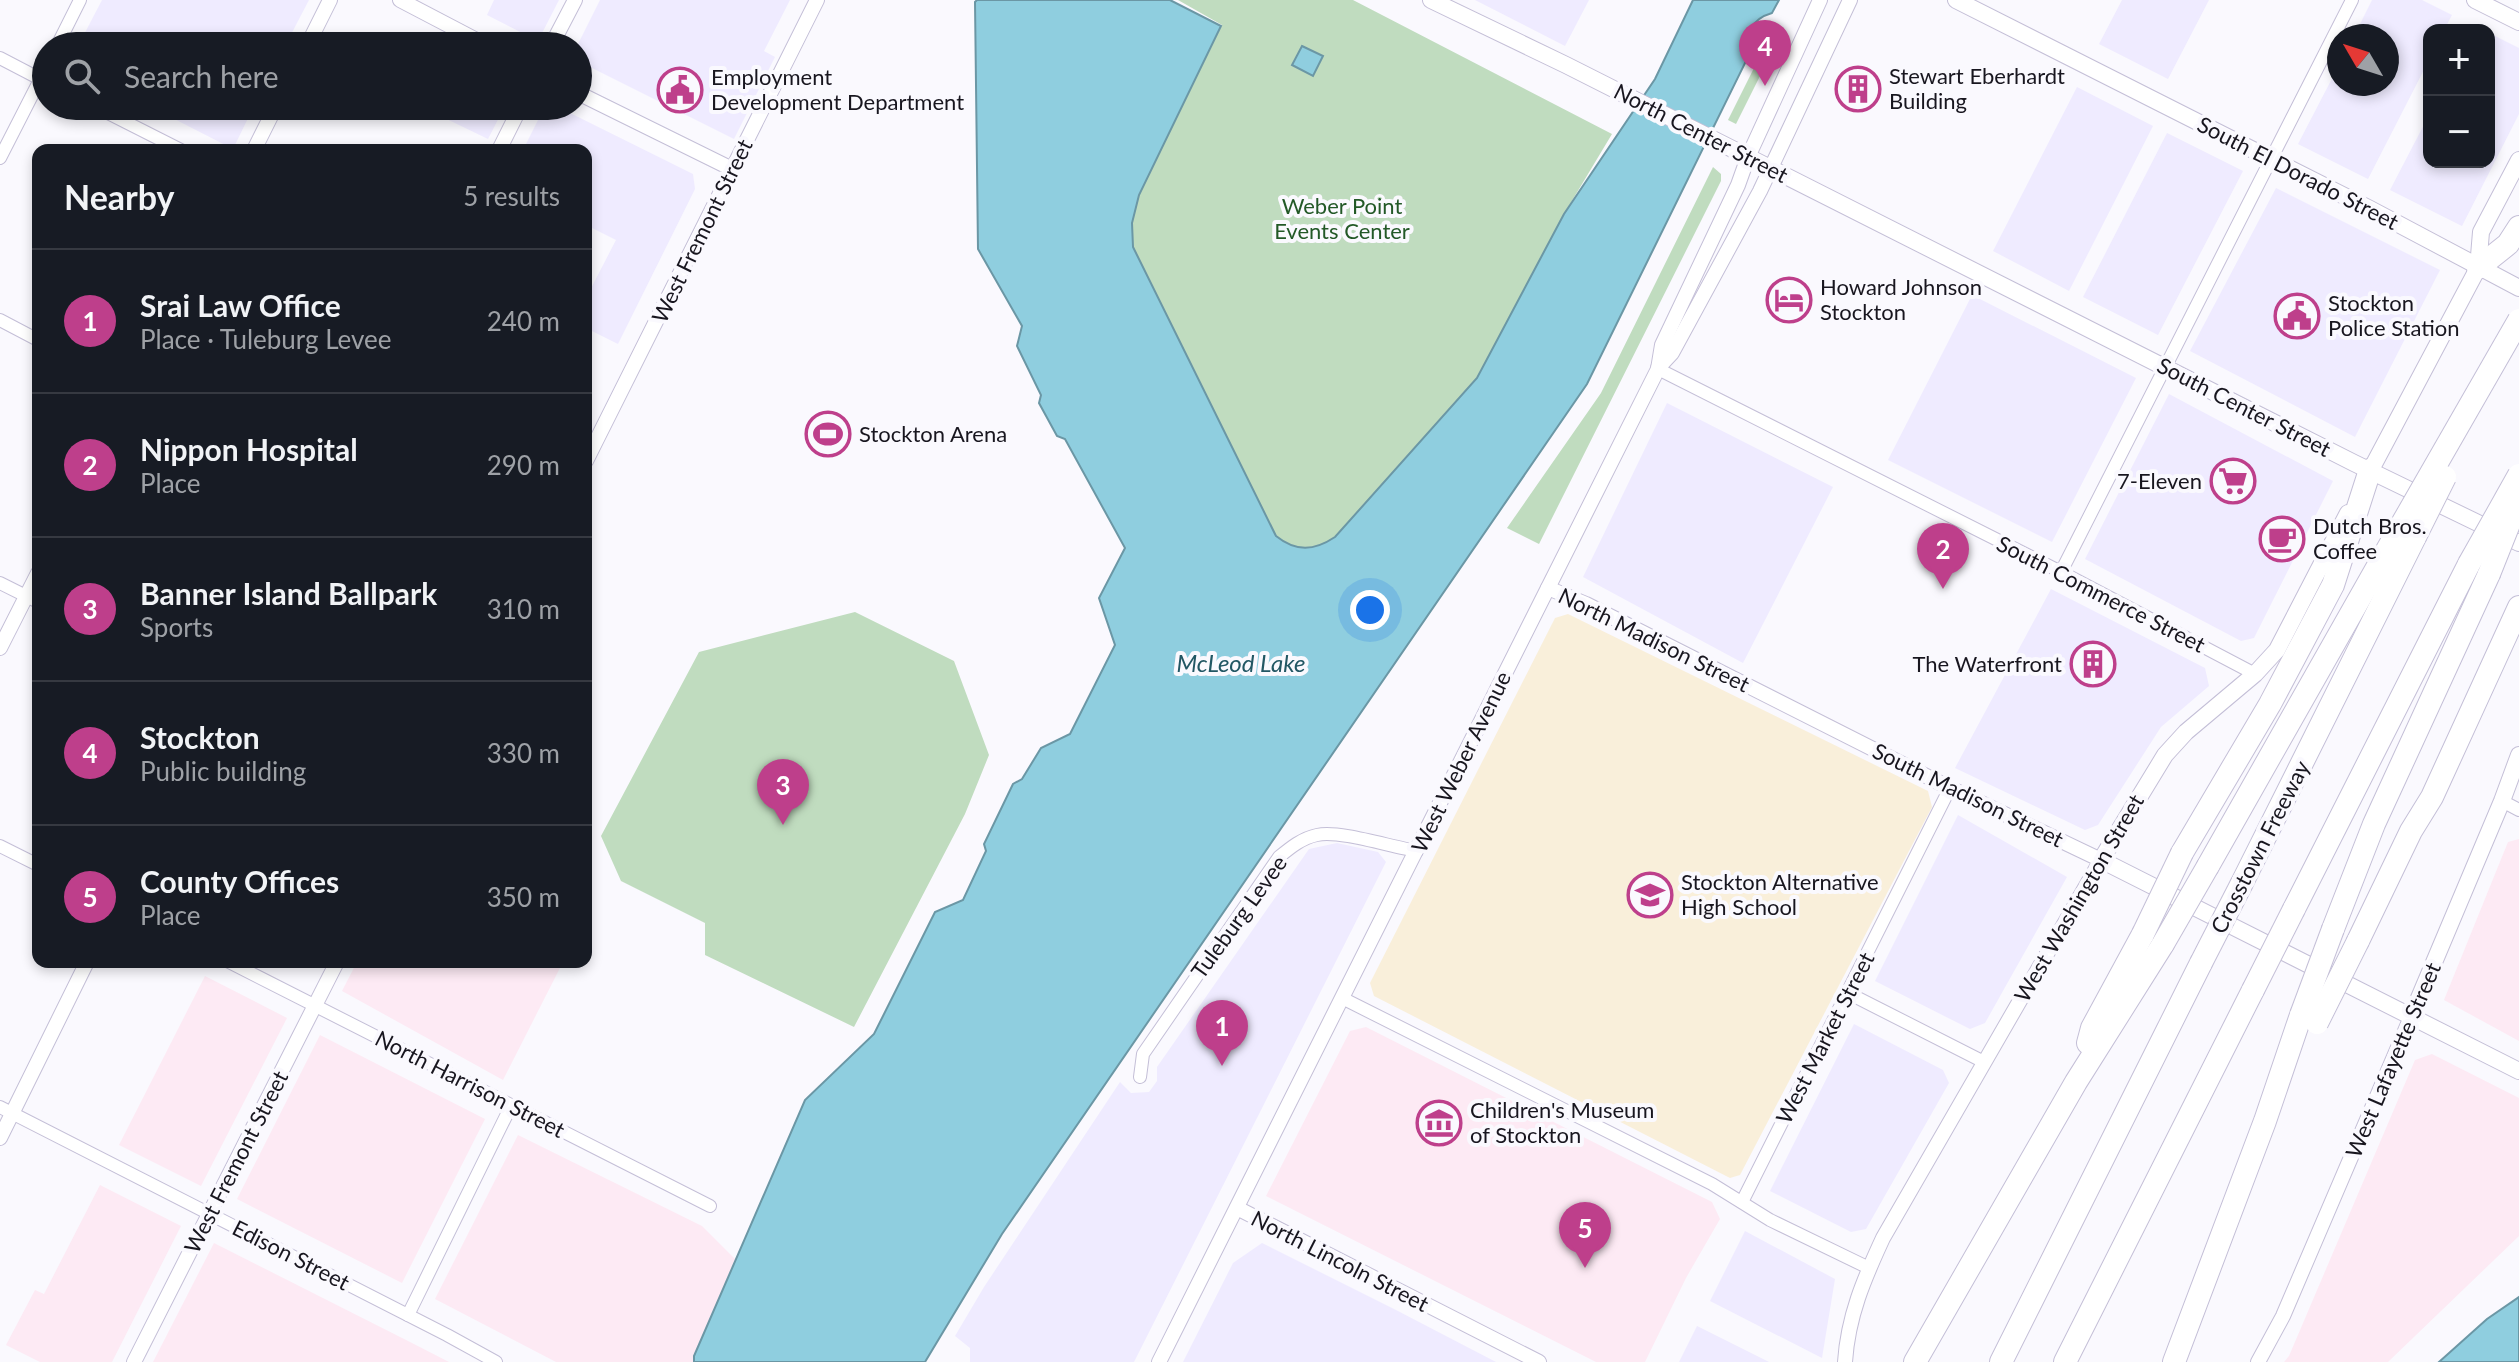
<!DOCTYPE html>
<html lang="en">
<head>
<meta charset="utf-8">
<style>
	body { margin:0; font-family:Lato,sans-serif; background:#20242c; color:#f1f3f6 }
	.controls { position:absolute; right:24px; top:24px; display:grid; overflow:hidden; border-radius:16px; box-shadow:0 4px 12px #0003 }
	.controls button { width:72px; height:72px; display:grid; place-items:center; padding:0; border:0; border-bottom:2px solid #363941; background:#171b24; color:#f1f3f6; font:40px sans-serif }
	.compass { position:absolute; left:2327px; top:24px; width:72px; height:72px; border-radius:50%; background:#171b24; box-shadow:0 4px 12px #0003; rotate:309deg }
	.you { position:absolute; left:1370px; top:610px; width:28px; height:28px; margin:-20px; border:6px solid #fff; border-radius:50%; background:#1a73e8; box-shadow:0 0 0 12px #1a73e833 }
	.badge { display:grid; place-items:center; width:52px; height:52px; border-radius:50%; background:#be3f8b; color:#fff; font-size:26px; font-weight:700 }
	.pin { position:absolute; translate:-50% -66px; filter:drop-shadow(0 2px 4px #0008) }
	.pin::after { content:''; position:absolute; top:42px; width:28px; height:24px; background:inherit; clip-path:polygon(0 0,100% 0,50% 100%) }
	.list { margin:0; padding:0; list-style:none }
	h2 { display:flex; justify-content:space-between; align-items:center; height:104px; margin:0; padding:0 32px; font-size:34px }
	h2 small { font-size:26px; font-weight:400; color:#9ea1a6 }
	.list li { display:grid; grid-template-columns:52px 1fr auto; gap:24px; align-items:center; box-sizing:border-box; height:144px; padding:0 32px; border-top:2px solid #363941 }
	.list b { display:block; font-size:30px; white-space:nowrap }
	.list p { margin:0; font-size:26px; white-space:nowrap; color:#9ea1a6 }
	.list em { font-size:26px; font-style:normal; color:#9ea1a6 }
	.icon { flex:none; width:44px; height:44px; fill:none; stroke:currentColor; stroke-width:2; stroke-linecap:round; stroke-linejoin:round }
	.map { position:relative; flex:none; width:2519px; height:1362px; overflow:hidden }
	.search { position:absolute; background:#171b24; box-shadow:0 4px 12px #0003; left:32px; top:32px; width:560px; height:88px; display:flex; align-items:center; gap:20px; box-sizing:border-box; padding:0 28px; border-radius:44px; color:#9ea1a6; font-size:30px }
	.panel { position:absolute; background:#171b24; box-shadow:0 4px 12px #0003; left:32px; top:144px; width:560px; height:824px; border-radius:16px }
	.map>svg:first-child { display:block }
	.built { fill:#efebff }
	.industrial { fill:#fdeaf4 }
	.education { fill:#f9efda }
	.green { fill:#c0dcbf }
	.water { fill:#8fcedf; stroke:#6b97a5; stroke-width:2 }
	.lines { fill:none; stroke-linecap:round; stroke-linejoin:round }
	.minor-casing { stroke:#c4bfd7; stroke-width:14 }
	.tertiary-casing { stroke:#c4bfd7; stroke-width:16 }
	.secondary-casing { stroke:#c4bfd7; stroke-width:18 }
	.motorway-casing { stroke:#c4bfd7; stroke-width:24 }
	.minor { stroke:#fff; stroke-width:12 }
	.tertiary { stroke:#fff; stroke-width:14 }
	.secondary { stroke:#fff; stroke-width:16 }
	.motorway { stroke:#fff; stroke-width:22 }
	.motorway-bridge-casing { stroke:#c4bfd7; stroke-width:24; stroke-linecap:butt }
	.motorway-bridge { stroke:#fff; stroke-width:22 }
	.labels { text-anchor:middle; stroke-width:8; stroke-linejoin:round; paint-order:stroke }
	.poi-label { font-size:22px; fill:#18161f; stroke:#faf9fe; text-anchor:start }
	.street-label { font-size:22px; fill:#18161f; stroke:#faf9fe }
	.park-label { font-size:22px; fill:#235927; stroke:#faf9fe }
	.water-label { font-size:24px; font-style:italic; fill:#225764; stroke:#faf9fe }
</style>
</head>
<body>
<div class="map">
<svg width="2519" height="1362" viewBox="0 0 2519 1362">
	<rect width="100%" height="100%" fill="#faf9fe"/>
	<g class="built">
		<path d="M 102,0 L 309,0 L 285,46 L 78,46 Z"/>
		<path d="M 494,0 L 559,0 L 538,41 L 487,15 Z"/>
		<path d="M 600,0 L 790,0 L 764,51 L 775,57 L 734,139 L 578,61 L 577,46 Z"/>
		<path d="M 1475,0 L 1589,0 L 1565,46 Z"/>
		<path d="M 2122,0 L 2209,0 L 2168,79 L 2099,44 Z"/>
		<path d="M 2372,0 L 2422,0 L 2452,15 L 2444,30 L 2429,30 L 2429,60 L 2368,179 L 2298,144 L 2339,65 L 2339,84 L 2387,84 L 2387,36 L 2354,36 Z"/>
		<path d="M 2489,33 L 2519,48 L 2519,114 L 2462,226 L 2390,190 L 2429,115 L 2429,162 L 2489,162 Z"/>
		<path d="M 2077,87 L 2153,126 L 2069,291 L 1993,251 Z"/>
		<path d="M 149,106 L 254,106 L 233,149 Z"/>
		<path d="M 435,106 L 505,106 L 488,139 L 432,112 Z"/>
		<path d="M 545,106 L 556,106 L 693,174 L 695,189 L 618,344 L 586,328 L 586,298 L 616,240 L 586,225 L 586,150 L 523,150 Z"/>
		<path d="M 2167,133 L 2243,171 L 2158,335 L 2083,297 Z"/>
		<path d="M 2276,188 L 2440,270 L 2355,437 L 2190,351 Z"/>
		<path d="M 1972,295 L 2136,378 L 2052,542 L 1888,460 Z"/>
		<path d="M 2169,394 L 2333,481 L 2254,638 L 2241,641 L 2085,559 Z"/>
		<path d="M 1667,403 L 1833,487 L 1743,663 L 1583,577 Z"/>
		<path d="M 2051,589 L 2205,668 L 2209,686 L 2161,727 L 2098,825 L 2085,830 L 1955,768 Z"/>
		<path d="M 1958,815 L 2067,877 L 1985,1023 L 1970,1029 L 1875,981 Z"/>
		<path d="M 1337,843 L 1378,852 L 1386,862 L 1134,1362 L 970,1362 L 970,1348 L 955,1336 L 984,1287 L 1120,1082 L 1131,1093 L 1149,1092 L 1157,1081 L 1157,1067 L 1309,849 Z"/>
		<path d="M 1854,1024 L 1943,1070 L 1949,1083 L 1866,1229 L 1851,1232 L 1770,1191 Z"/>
		<path d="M 1745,1231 L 1835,1279 L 1822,1358 L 1710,1301 Z"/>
		<path d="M 1262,1243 L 1396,1310 L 1496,1362 L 1183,1362 L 1233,1263 Z"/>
		<path d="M 1697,1326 L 1769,1362 L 1679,1362 Z"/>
	</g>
	<g class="industrial">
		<path d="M 2519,839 L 2519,1041 L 2444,1000 L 2508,842 Z"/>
		<path d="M 357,962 L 563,962 L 503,1080 L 342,991 Z"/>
		<path d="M 205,976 L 287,1018 L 201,1186 L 119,1145 Z"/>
		<path d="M 1366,1027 L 1712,1202 L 1720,1219 L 1686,1278 L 1645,1362 L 1596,1362 L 1266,1196 L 1350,1031 Z"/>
		<path d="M 320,1035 L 485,1119 L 402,1283 L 237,1199 Z"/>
		<path d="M 2432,1054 L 2519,1098 L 2519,1236 L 2388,1362 L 2284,1362 L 2289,1356 L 2415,1060 Z"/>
		<path d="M 518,1135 L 702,1226 L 735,1259 L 694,1362 L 556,1362 L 435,1299 Z"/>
		<path d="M 100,1185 L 181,1226 L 112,1362 L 40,1362 L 6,1345 L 35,1290 L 44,1294 Z"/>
		<path d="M 214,1243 L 412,1343 L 449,1362 L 153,1362 Z"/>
	</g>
	<path class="education" d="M 1568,614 L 1928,791 L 1932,807 L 1740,1175 L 1730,1178 L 1374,996 L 1370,983 L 1555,618 Z"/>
	<g class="green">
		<path d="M 1178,0 L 1353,0 L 1612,134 L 1564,214 L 1477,378 L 1335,537 C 1314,552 1296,552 1276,536 L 1133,247 L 1132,223 L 1139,195 L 1222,25 Z"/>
		<path d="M 1758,60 L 1766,64 L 1736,124 L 1728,120 Z"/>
		<path d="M 1713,167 L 1721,174 L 1721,181 L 1539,544 L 1507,528 L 1601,393 Z"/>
		<path d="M 855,612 L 954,661 L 989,755 L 965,814 L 854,1027 L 705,955 L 705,923 L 621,881 L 601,836 L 699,652 Z"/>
	</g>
	<g class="water">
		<path d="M 977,0 L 1170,0 L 1221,26 L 1139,195 L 1132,223 L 1133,247 L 1276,536 C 1296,552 1314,551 1335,537 L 1477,378 L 1564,214 L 1655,79 L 1693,0 L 1779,0 L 1772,13 C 1751,19 1744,35 1749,55 L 1587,384 L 1002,1234 L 925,1362 L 694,1362 L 694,1356 L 805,1100 L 874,1034 L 935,912 L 963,900 L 986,851 L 984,844 L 1013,784 L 1022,779 L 1041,748 L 1070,734 L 1115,645 L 1099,598 L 1125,548 L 1065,439 L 1057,436 L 1039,403 L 1041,395 L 1017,346 L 1022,326 L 978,249 L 975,2 Z"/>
		<path d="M 1302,46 L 1323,56 L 1313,76 L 1292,65 Z"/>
		<path d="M 2519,1297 L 2519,1362 L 2439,1362 L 2487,1319 Z"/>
	</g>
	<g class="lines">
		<g class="minor-casing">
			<g id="minor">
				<path d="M 57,46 L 80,0"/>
				<path d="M 0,58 L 46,82"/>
				<path d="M 94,106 L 181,150"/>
				<path d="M 0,158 L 46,68"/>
				<path d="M 0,320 L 38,340"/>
				<path d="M 1658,369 L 2061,572 L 2255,674"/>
				<path d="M 2061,572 L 2352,0"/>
				<path d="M 0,583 L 38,602"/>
				<path d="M 2502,801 L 2519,810"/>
				<path d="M 0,846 L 38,865"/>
				<path d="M 229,962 L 710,1206"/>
				<path d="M 1848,993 L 1984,1062"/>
				<path d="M 1342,998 L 1712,1184 L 1770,1220 L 1869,1268"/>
				<path d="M 1140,1077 L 1143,1054 L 1279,857 C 1290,848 1302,838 1317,835 C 1340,830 1391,847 1417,851"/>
				<path d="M 0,1107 L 447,1335 L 496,1362"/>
				<path d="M 1742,1202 L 1950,788"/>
				<path d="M 408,1315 L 511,1106"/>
			</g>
		</g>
		<g class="tertiary-casing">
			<g id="tertiary">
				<path d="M 400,0 L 488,46"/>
				<path d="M 307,46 L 330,0"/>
				<path d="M 551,46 L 575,0"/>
				<path d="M 578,93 L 732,169"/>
				<path d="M 254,150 L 276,106"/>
				<path d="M 499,150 L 521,106"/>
				<path d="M 1658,368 L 1672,353 L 1760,191 L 1850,0"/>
				<path d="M 586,461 L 817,0"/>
				<path d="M 1548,588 L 1586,604 L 1950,788 L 2101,860 L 1883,1238 C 1864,1279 1848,1316 1845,1362"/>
				<path d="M 0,648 L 38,573"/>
				<path d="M 0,1138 L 87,962"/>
				<path d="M 1237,1208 L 1539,1362"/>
				<path d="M 134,1362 L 337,962"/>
				<path d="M 1159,1362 L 1658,369 L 1662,345 L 1738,185 L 1748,157 L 1820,0"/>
				<path d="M 2258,1362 L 2283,1316 L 2411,1017"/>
			</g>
		</g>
		<g class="secondary-casing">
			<g id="secondary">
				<path d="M 1431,0 L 1566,65 L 2354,463 L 2519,543"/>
				<path d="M 1956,0 L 2370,209 L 2519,288"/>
				<path d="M 2475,0 L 2519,22"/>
				<path d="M 2366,479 L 2478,268 L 2481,232 L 2519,160"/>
				<path d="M 2348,513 L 2277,650 L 2255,674 L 2186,732 L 2165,755 L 2101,860 L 2519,1071"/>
				<path d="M 2411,1017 L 2502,801 L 2519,755"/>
			</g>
		</g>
		<g class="motorway-casing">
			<g id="motorway">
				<path d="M 2478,268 L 2508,244 L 2519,227"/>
				<path d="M 2182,853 L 2270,704 L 2333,585 L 2370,470"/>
				<path d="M 2208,866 L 2399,529"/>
				<path d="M 2242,883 L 2415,537"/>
				<path d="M 2294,909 L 2469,564"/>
				<path d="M 2333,929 L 2374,824 L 2489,574"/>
				<path d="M 2358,941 L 2411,831 L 2432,797 L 2519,607"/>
				<path d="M 2088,1043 L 2092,1028 L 2143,934"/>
				<path d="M 1915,1362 L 2076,1082 L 2163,944"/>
				<path d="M 2001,1362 L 2201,963"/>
				<path d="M 2065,1362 L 2253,990"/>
				<path d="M 2174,1362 L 2265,1121 L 2301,1015"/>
			</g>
		</g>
		<use href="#minor" class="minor"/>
		<use href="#tertiary" class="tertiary"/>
		<use href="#secondary" class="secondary"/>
		<use href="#motorway" class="motorway"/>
		<g class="motorway-bridge-casing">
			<g id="motorway-bridge">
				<path d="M 2399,529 L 2519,320"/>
				<path d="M 2415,537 L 2445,477"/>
				<path d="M 2469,564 L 2519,475"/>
				<path d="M 2489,574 L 2519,499"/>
				<path d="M 2143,934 L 2182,853"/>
				<path d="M 2163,944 L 2208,866"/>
				<path d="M 2201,963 L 2242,883"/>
				<path d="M 2253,990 L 2294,909"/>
				<path d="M 2301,1015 L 2333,929"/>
				<path d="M 2317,1023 L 2358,941"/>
			</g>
		</g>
		<use href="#motorway-bridge" class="motorway-bridge"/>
	</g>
	<defs>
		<g id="building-ring" transform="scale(2.3)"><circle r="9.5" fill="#faf9fe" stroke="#be3f8b" stroke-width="1.5"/><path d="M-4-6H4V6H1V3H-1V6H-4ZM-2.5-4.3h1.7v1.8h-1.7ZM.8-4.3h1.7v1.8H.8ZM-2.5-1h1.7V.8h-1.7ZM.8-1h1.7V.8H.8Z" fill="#be3f8b"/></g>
		<g id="civic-ring" transform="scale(2.3)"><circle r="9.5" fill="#faf9fe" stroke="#be3f8b" stroke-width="1.5"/><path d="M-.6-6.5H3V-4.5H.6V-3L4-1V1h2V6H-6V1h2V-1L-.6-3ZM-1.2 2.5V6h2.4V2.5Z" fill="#be3f8b"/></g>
		<g id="hotel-ring" transform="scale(2.3)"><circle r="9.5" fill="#faf9fe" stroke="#be3f8b" stroke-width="1.5"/><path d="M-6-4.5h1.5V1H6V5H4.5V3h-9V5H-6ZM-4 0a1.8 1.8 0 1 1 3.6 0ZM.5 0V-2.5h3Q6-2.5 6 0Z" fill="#be3f8b"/></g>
		<g id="stadium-ring" transform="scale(2.3)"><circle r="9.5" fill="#faf9fe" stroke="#be3f8b" stroke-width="1.5"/><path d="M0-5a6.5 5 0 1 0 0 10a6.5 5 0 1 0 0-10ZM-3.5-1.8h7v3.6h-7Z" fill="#be3f8b"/></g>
		<g id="supermarket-ring" transform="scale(2.3)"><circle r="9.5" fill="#faf9fe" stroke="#be3f8b" stroke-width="1.5"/><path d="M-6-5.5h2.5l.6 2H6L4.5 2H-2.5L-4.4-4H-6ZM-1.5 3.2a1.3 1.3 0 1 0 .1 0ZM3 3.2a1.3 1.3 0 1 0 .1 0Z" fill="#be3f8b"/></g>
		<g id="cafe-ring" transform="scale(2.3)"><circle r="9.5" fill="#faf9fe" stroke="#be3f8b" stroke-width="1.5"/><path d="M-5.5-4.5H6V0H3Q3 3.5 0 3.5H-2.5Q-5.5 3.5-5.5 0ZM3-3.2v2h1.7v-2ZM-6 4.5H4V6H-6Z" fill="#be3f8b"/></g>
		<g id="school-ring" transform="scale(2.3)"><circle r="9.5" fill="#faf9fe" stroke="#be3f8b" stroke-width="1.5"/><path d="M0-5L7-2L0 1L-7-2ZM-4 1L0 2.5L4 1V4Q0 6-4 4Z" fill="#be3f8b"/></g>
		<g id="museum-ring" transform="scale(2.3)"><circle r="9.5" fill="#faf9fe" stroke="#be3f8b" stroke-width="1.5"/><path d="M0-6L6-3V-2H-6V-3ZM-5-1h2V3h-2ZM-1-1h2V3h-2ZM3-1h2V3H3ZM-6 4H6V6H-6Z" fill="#be3f8b"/></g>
	</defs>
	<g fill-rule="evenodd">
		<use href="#building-ring" x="1858" y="89"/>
		<use href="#civic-ring" x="680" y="90"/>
		<use href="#hotel-ring" x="1789" y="300"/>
		<use href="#civic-ring" x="2297" y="316"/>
		<use href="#stadium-ring" x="828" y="434"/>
		<use href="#supermarket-ring" x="2233" y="481"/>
		<use href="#cafe-ring" x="2282" y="539"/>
		<use href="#building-ring" x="2093" y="664"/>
		<use href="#school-ring" x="1650" y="895"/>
		<use href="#museum-ring" x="1439" y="1123"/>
	</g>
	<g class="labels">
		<g class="poi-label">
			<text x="1889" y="84">Stewart Eberhardt<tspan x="1889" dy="25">Building</tspan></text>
			<text x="711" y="85">Employment<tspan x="711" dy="25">Development Department</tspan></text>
			<text x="1820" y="295">Howard Johnson<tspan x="1820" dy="25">Stockton</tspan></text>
			<text x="2328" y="311">Stockton<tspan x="2328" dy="25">Police Station</tspan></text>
			<text x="859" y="442">Stockton Arena</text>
			<text x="2202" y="489" text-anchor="end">7-Eleven</text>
			<text x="2313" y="534">Dutch Bros.<tspan x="2313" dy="25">Coffee</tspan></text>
			<text x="2062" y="672" text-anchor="end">The Waterfront</text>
			<text x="1681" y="890">Stockton Alternative<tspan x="1681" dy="25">High School</tspan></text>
			<text x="1470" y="1118">Children's Museum<tspan x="1470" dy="25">of Stockton</tspan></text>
		</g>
		<g class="street-label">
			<text transform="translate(1701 133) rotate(27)" y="8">North Center Street</text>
			<text transform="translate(2298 173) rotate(27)" y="8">South El Dorado Street</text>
			<text transform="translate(702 231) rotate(-64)" y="8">West Fremont Street</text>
			<text transform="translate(2244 407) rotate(27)" y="8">South Center Street</text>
			<text transform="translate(2101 594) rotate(27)" y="8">South Commerce Street</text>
			<text transform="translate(1654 640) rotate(26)" y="8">North Madison Street</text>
			<text transform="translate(1461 762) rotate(-64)" y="8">West Weber Avenue</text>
			<text transform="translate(1968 795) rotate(26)" y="8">South Madison Street</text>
			<text transform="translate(2260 847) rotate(-63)" y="8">Crosstown Freeway</text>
			<text transform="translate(2079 898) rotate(-60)" y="8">West Washington Street</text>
			<text transform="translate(1239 917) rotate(-54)" y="8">Tuleburg Levee</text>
			<text transform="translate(1825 1038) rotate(-63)" y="8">West Market Street</text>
			<text transform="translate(2393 1060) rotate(-67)" y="8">West Lafayette Street</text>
			<text transform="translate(470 1084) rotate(27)" y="8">North Harrison Street</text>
			<text transform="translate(236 1162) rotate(-63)" y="8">West Fremont Street</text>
			<text transform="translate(291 1255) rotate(27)" y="8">Edison Street</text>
			<text transform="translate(1340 1261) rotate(27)" y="8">North Lincoln Street</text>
		</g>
		<g class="park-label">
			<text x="1342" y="214">Weber Point<tspan x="1342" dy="25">Events Center</tspan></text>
		</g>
		<g class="water-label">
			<text x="1241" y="672">McLeod Lake</text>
		</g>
	</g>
</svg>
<div class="controls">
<button>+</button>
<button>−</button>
</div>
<svg class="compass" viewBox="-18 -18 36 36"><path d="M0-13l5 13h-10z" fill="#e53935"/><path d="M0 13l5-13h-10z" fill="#9ea1a6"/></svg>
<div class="you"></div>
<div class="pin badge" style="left:1222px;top:1066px">1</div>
<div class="pin badge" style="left:1943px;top:589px">2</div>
<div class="pin badge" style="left:783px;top:825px">3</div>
<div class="pin badge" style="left:1765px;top:86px">4</div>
<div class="pin badge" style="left:1585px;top:1268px">5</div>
<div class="search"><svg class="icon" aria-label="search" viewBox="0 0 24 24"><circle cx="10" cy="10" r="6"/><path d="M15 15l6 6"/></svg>Search here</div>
<section class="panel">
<h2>Nearby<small>5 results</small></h2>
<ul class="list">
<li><span class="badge">1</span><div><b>Srai Law Office</b><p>Place · Tuleburg Levee</p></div><em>240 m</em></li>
<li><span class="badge">2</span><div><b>Nippon Hospital</b><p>Place</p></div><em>290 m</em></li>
<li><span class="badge">3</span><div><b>Banner Island Ballpark</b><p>Sports</p></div><em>310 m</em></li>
<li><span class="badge">4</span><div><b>Stockton</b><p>Public building</p></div><em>330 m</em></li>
<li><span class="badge">5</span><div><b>County Offices</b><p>Place</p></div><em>350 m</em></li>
</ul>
</section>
</div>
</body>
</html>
